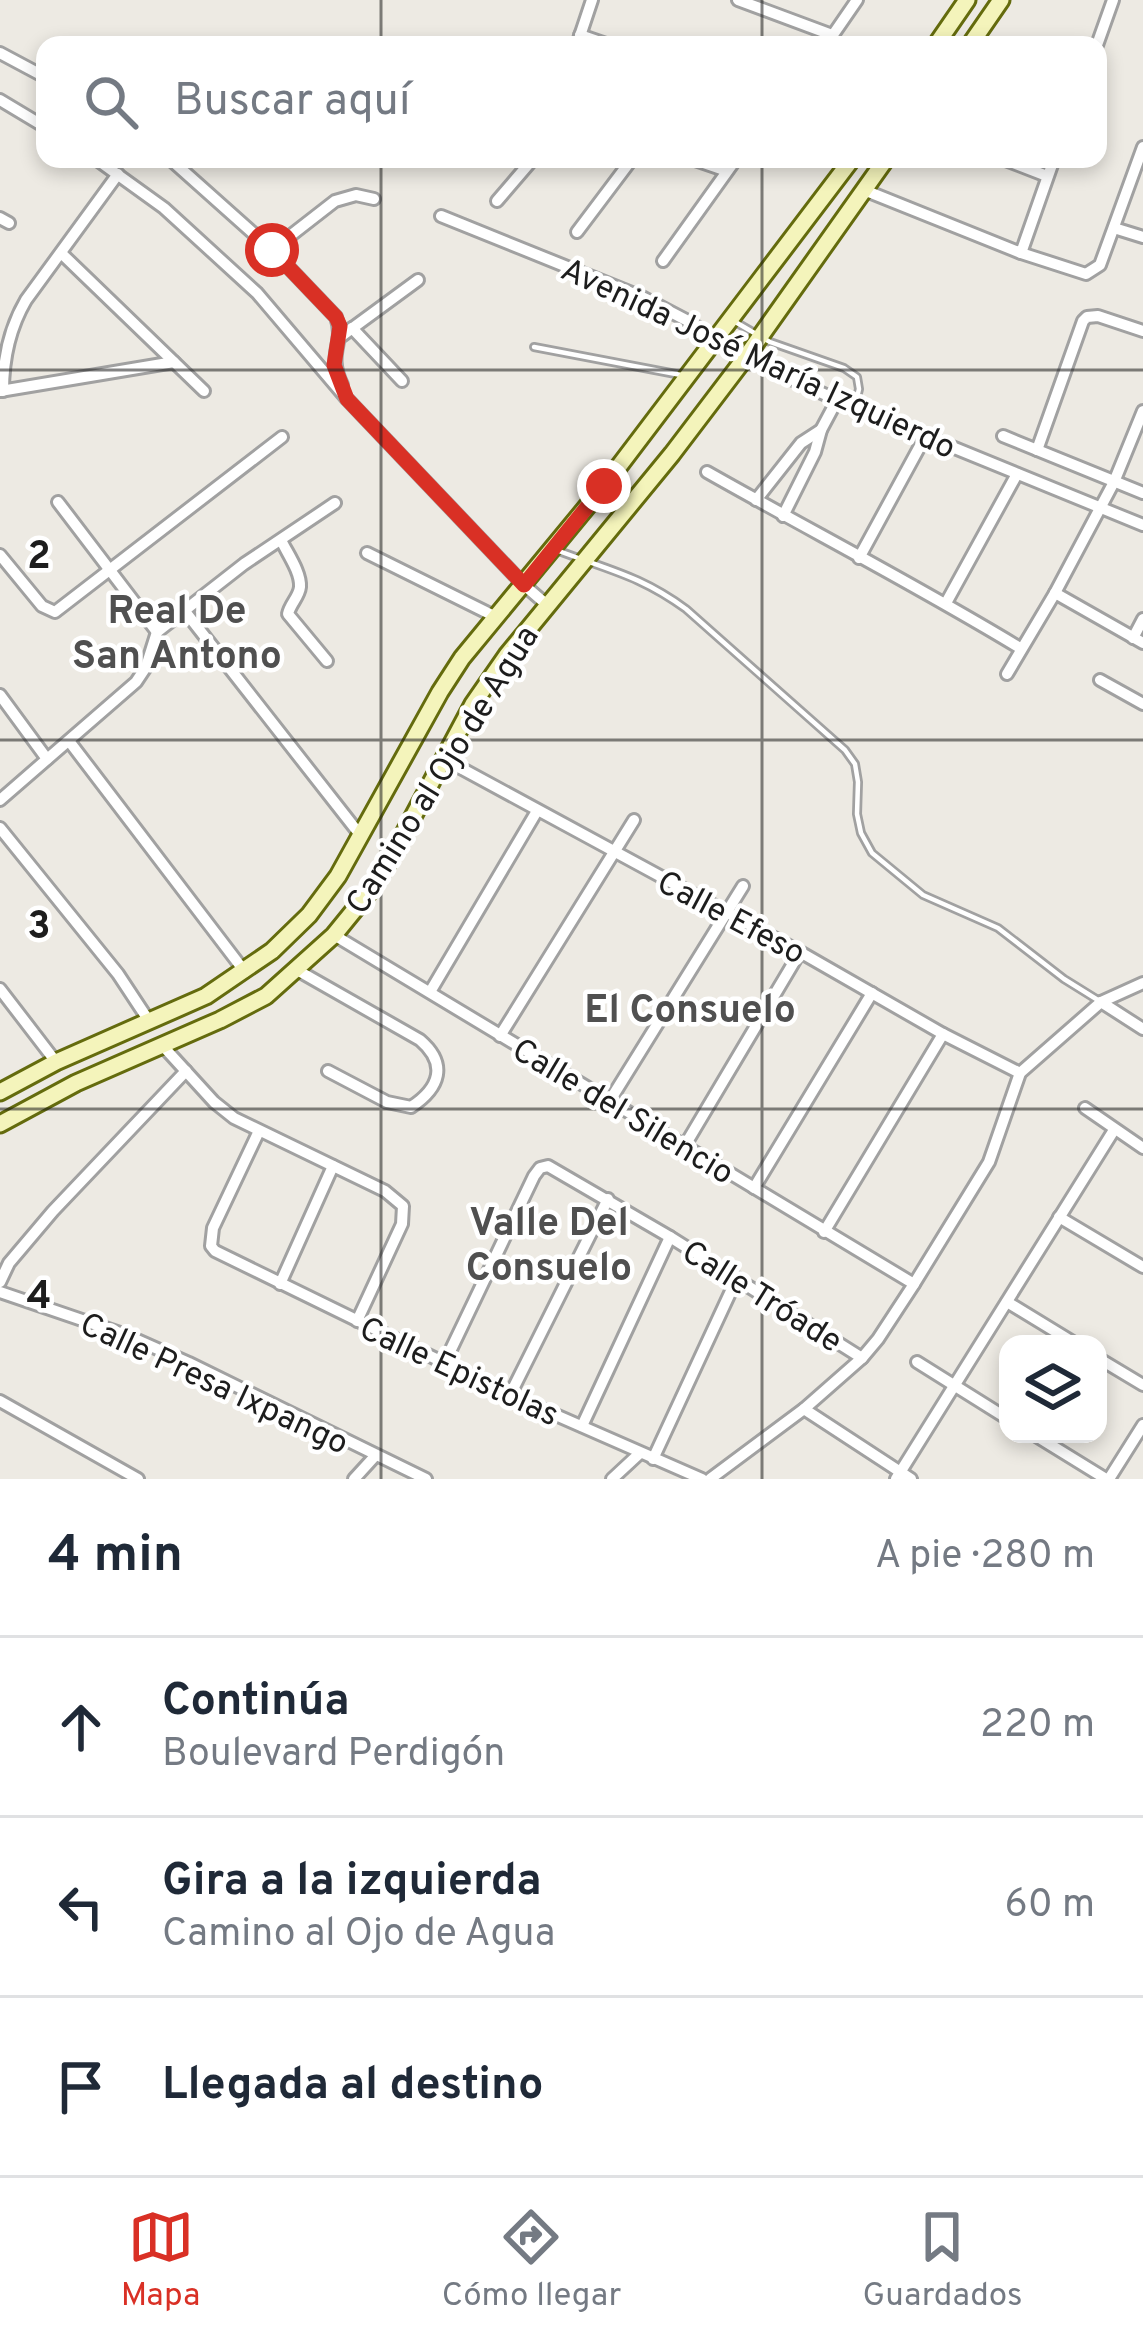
<!DOCTYPE html>
<html lang="es">
<head>
<meta charset="utf-8">
<style>
	body { margin:0; font-family:Overpass,sans-serif; background:#f6f6f7; color:#1f2937 }
	.controls { position:absolute; right:36px; bottom:36px; display:grid; overflow:hidden; border-radius:24px; box-shadow:0 6px 18px #0003 }
	.controls button { width:108px; height:108px; display:grid; place-items:center; padding:0; border:0; border-bottom:3px solid #e0e1e3; background:#fff; color:#1f2937; font:60px sans-serif }
	.stop { position:absolute; width:36px; height:36px; margin:-27px; border:9px solid #d93025; border-radius:50%; background:#fff }
	.stop.end { background:#d93025; border-color:#fff; box-shadow:0 3px 12px #0008 }
	.list { margin:0; padding:0; list-style:none }
	h2 { display:flex; justify-content:space-between; align-items:center; height:156px; margin:0; padding:0 48px; font-size:51px }
	h2 small { font-size:39px; font-weight:400; color:#747a83 }
	.list li { display:grid; grid-template-columns:78px 1fr auto; gap:36px; align-items:center; box-sizing:border-box; height:180px; padding:0 48px; border-top:3px solid #e0e1e3 }
	.list b { display:block; font-size:45px; white-space:nowrap }
	.list p { margin:0; font-size:39px; white-space:nowrap; color:#747a83 }
	.list em { font-size:39px; font-style:normal; color:#747a83 }
	.icon { flex:none; width:66px; height:66px; fill:none; stroke:currentColor; stroke-width:2; stroke-linecap:round; stroke-linejoin:round }
	.map { position:relative; flex:none; width:1143px; height:1479px; overflow:hidden }
	.search { position:absolute; background:#fff; box-shadow:0 6px 18px #0003; left:36px; right:36px; top:36px; height:132px; display:flex; align-items:center; gap:30px; box-sizing:border-box; padding:0 42px; border-radius:24px; color:#747a83; font-size:45px }
	.sheet { height:696px; background:#fff }
	nav { display:flex; justify-content:space-around; align-items:center; box-sizing:border-box; height:168px; border-top:3px solid #e0e1e3; background:#fff; font-size:33px; color:#747a83 }
	nav a { display:grid; justify-items:center; gap:6px }
	nav .on { color:#d93025 }
	.map>svg:first-child { display:block }
	.lines { fill:none; stroke-linecap:round; stroke-linejoin:round }
	.lane-casing { stroke:#a1a1a1; stroke-width:10 }
	.street-casing { stroke:#a1a1a1; stroke-width:16 }
	.secondary-casing { stroke:#646b0d; stroke-width:21 }
	.lane { stroke:#fff; stroke-width:4.5 }
	.street { stroke:#fff; stroke-width:10 }
	.secondary { stroke:#f4f4bb; stroke-width:15 }
	.route { stroke:#d93025; stroke-width:15 }
	.grid { fill:none; stroke:#1d1d1d; stroke-width:3; stroke-opacity:0.55 }
	.labels { text-anchor:middle; stroke-width:9; stroke-linejoin:round; paint-order:stroke }
	.street-label { font-size:33px; fill:#1d1d1d; stroke:#fff }
	.quarter-label { font-size:39px; font-weight:bold; fill:#505050; stroke:#fff }
	.grid-label { font-size:39px; text-anchor:middle; font-weight:bold; fill:#1d1d1d; stroke:#fff; stroke-width:9; stroke-linejoin:round; paint-order:stroke }
</style>
</head>
<body>
<div class="map">
<svg width="1143" height="1479" viewBox="0 0 1143 1479">
	<rect width="100%" height="100%" fill="#edeae3"/>
	<g class="lines">
		<g class="lane-casing">
			<g id="lane">
				<path d="M 732,320 L 770,342 L 844,368 L 857,377 L 859,389 L 855,406"/>
				<path d="M 534,347 L 681,375"/>
				<path d="M 559,551 C 609,570 641,576 686,609 L 845,750 L 855,764 L 858,782 L 857,814 L 861,833 L 872,853 L 923,895 L 998,928 L 1064,979 L 1101,1002"/>
			</g>
		</g>
		<g class="street-casing">
			<g id="street">
				<path d="M 738,0 L 832,35"/>
				<path d="M 580,35 L 609,45"/>
				<path d="M 577,45 L 592,0"/>
				<path d="M 826,45 L 857,0"/>
				<path d="M 1097,45 L 1113,0"/>
				<path d="M 0,53 L 45,77"/>
				<path d="M 0,100 L 45,127"/>
				<path d="M 96,159 L 164,208 L 257,293 L 347,399 L 524,585 L 546,604"/>
				<path d="M 170,159 L 272,250 L 336,317 C 346,344 326,351 342,385"/>
				<path d="M 692,159 L 727,171"/>
				<path d="M 1003,159 L 1047,176"/>
				<path d="M 864,190 L 1021,253 L 1086,274 L 1100,265 L 1143,147"/>
				<path d="M 497,201 L 533,159"/>
				<path d="M 441,216 L 644,298 L 686,320 L 745,358 L 837,400 L 1143,525"/>
				<path d="M 0,218 L 9,223"/>
				<path d="M 1114,228 L 1143,237"/>
				<path d="M 577,232 L 632,159"/>
				<path d="M 272,250 L 335,201 L 356,195 L 374,199"/>
				<path d="M 61,253 L 204,391"/>
				<path d="M 1021,253 L 1054,159"/>
				<path d="M 663,261 L 736,159"/>
				<path d="M 352,328 L 402,381"/>
				<path d="M 339,338 L 418,280"/>
				<path d="M 0,391 L 174,362"/>
				<path d="M 3,391 C 3,358 9,329 26,300 L 118,174"/>
				<path d="M 1003,436 L 1143,493"/>
				<path d="M 1037,450 L 1083,321 L 1087,317 L 1098,316 L 1143,331"/>
				<path d="M 707,472 C 811,531 918,586 1020,648"/>
				<path d="M 756,500 L 801,443 L 821,430"/>
				<path d="M 58,502 L 157,632"/>
				<path d="M 783,516 L 815,452 L 821,430 L 837,400"/>
				<path d="M 281,540 C 287,553 301,572 300,587 C 299,597 290,604 288,614 L 327,661"/>
				<path d="M 367,553 L 496,617"/>
				<path d="M 0,555 L 42,606 L 55,612 L 282,437"/>
				<path d="M 859,558 L 926,435"/>
				<path d="M 1055,593 L 1143,643"/>
				<path d="M 946,603 L 1017,474"/>
				<path d="M 184,610 L 361,836"/>
				<path d="M 1133,638 L 1143,619"/>
				<path d="M 1007,674 L 1055,593 L 1114,482 L 1143,411"/>
				<path d="M 1100,680 L 1143,704"/>
				<path d="M 0,695 L 47,759"/>
				<path d="M 69,741 L 245,972"/>
				<path d="M 444,759 L 800,952 L 943,1034 L 1020,1073"/>
				<path d="M 0,800 L 136,682 L 146,667 L 157,632 L 244,564 L 335,503"/>
				<path d="M 0,828 L 118,974 L 149,1021"/>
				<path d="M 334,935 L 914,1284"/>
				<path d="M 297,970 L 420,1040 C 448,1064 440,1088 411,1107 L 387,1102 L 328,1071"/>
				<path d="M 0,989 L 56,1062"/>
				<path d="M 430,992 L 537,811"/>
				<path d="M 1101,1002 L 1143,1029"/>
				<path d="M 500,1036 L 634,820"/>
				<path d="M 162,1045 L 214,1102 L 234,1118 L 385,1191 L 403,1206 L 402,1224 L 357,1321"/>
				<path d="M 609,1102 L 743,886"/>
				<path d="M 1085,1108 L 1143,1148"/>
				<path d="M 259,1131 L 213,1228 L 211,1246 L 215,1251 L 510,1395 L 702,1479"/>
				<path d="M 684,1147 L 800,952"/>
				<path d="M 754,1188 L 872,993"/>
				<path d="M 1059,1217 L 1143,1267"/>
				<path d="M 824,1232 L 943,1034"/>
				<path d="M 0,1282 L 9,1263 L 53,1211 L 186,1071"/>
				<path d="M 280,1284 L 333,1166"/>
				<path d="M 0,1292 L 126,1335 L 189,1363 L 426,1479"/>
				<path d="M 1007,1302 L 1076,1344"/>
				<path d="M 1098,1358 L 1143,1385"/>
				<path d="M 917,1362 L 1008,1419"/>
				<path d="M 444,1364 L 534,1176 L 540,1168 L 548,1166 L 670,1237 L 862,1358"/>
				<path d="M 510,1395 L 608,1199"/>
				<path d="M 0,1401 L 138,1479"/>
				<path d="M 804,1409 L 911,1479"/>
				<path d="M 582,1426 L 670,1237"/>
				<path d="M 1033,1434 L 1106,1479"/>
				<path d="M 653,1459 L 737,1278"/>
				<path d="M 354,1479 L 375,1456"/>
				<path d="M 612,1479 L 640,1453"/>
				<path d="M 710,1479 L 804,1409 L 862,1358 L 878,1339 L 914,1284 L 989,1162 L 1020,1073 L 1101,1002 L 1143,983"/>
				<path d="M 896,1479 L 1114,1130"/>
				<path d="M 1109,1479 L 1143,1425"/>
			</g>
		</g>
		<g class="secondary-casing">
			<g id="secondary">
				<path d="M 936,45 L 967,0"/>
				<path d="M 970,45 L 1001,0"/>
				<path d="M 0,1092 L 56,1062 L 206,996 L 272,951 L 309,915 L 338,876 L 440,692 L 462,658 L 604,486 L 852,159"/>
				<path d="M 0,1124 L 76,1083 L 220,1020 L 266,996 L 334,935 L 369,892 L 391,858 L 473,704 L 507,655 L 672,454 L 745,358 L 886,159"/>
			</g>
		</g>
		<use href="#lane" class="lane"/>
		<use href="#street" class="street"/>
		<use href="#secondary" class="secondary"/>
	</g>
	<g class="lines">
		<path class="route" d="M 272,250 L 336,317 L 340,326 L 334,365 L 347,399 L 524,585 L 604,486"/>
	</g>
	<path class="grid" d="M 381,0 L 381,45M 762,0 L 762,45M 381,159 L 381,1479M 762,159 L 762,1479M 0,370 L 1143,370M 0,740 L 1143,740M 0,1109 L 1143,1109"/>
	<g class="labels">
		<g class="street-label">
			<text transform="translate(759 357) rotate(25)" y="12">Avenida José María Izquierdo</text>
			<text transform="translate(441 769) rotate(-58)" y="12">Camino al Ojo de Agua</text>
			<text transform="translate(732 916) rotate(28)" y="12">Calle Efeso</text>
			<text transform="translate(624 1110) rotate(31)" y="12">Calle del Silencio</text>
			<text transform="translate(763 1295) rotate(32)" y="12">Calle Tróade</text>
			<text transform="translate(460 1370) rotate(25)" y="12">Calle Epistolas</text>
			<text transform="translate(215 1382) rotate(25)" y="12">Calle Presa Ixpango</text>
		</g>
		<g class="quarter-label">
			<text x="177" y="623">Real De<tspan x="177" dy="45">San Antono</tspan></text>
			<text x="690" y="1022">El Consuelo</text>
			<text x="549" y="1235">Valle Del<tspan x="549" dy="45">Consuelo</tspan></text>
		</g>
	</g>
	<g class="grid-label">
		<text x="39" y="568">2</text>
		<text x="39" y="938">3</text>
		<text x="39" y="1308">4</text>
	</g>
</svg>
<div class="controls">
<button><svg class="icon" aria-label="layers" viewBox="0 0 24 24"><path d="M12 4l9 5-9 5-9-5zM3 14l9 5 9-5"/></svg></button>
</div>
<div class="stop" style="left:272px;top:250px"></div>
<div class="stop end" style="left:604px;top:486px"></div>
<div class="search"><svg class="icon" aria-label="search" viewBox="0 0 24 24"><circle cx="10" cy="10" r="6"/><path d="M15 15l6 6"/></svg>Buscar aquí</div>
</div>
<section class="sheet">
<h2>4 min<small>A pie · 280 m</small></h2>
<ul class="list">
<li><svg class="icon" aria-label="ahead" viewBox="0 0 24 24"><path d="M12 20V5M6 11l6-6 6 6"/></svg><div><b>Continúa</b><p>Boulevard Perdigón</p></div><em>220 m</em></li>
<li><svg class="icon" aria-label="left" viewBox="0 0 24 24"><path d="M17 20v-9H6M10 6l-5 5 5 5"/></svg><div><b>Gira a la izquierda</b><p>Camino al Ojo de Agua</p></div><em>60 m</em></li>
<li><svg class="icon" aria-label="arrive" viewBox="0 0 24 24"><path d="M6 21V4h12l-3 4 3 4H6"/></svg><div><b>Llegada al destino</b></div></li>
</ul>
</section>
<nav>
<a class="on"><svg class="icon" aria-label="map" viewBox="0 0 24 24"><path d="M3 6l6-2 6 2 6-2v14l-6 2-6-2-6 2zM9 4v14M15 6v14"/></svg>Mapa</a>
<a><svg class="icon" aria-label="directions" viewBox="0 0 24 24"><path d="M12 3l9 9-9 9-9-9zM9 14v-3h6M13 9l2 2-2 2"/></svg>Cómo llegar</a>
<a><svg class="icon" aria-label="saved" viewBox="0 0 24 24"><path d="M7 4h10v16l-5-4-5 4z"/></svg>Guardados</a>
</nav>
</body>
</html>
